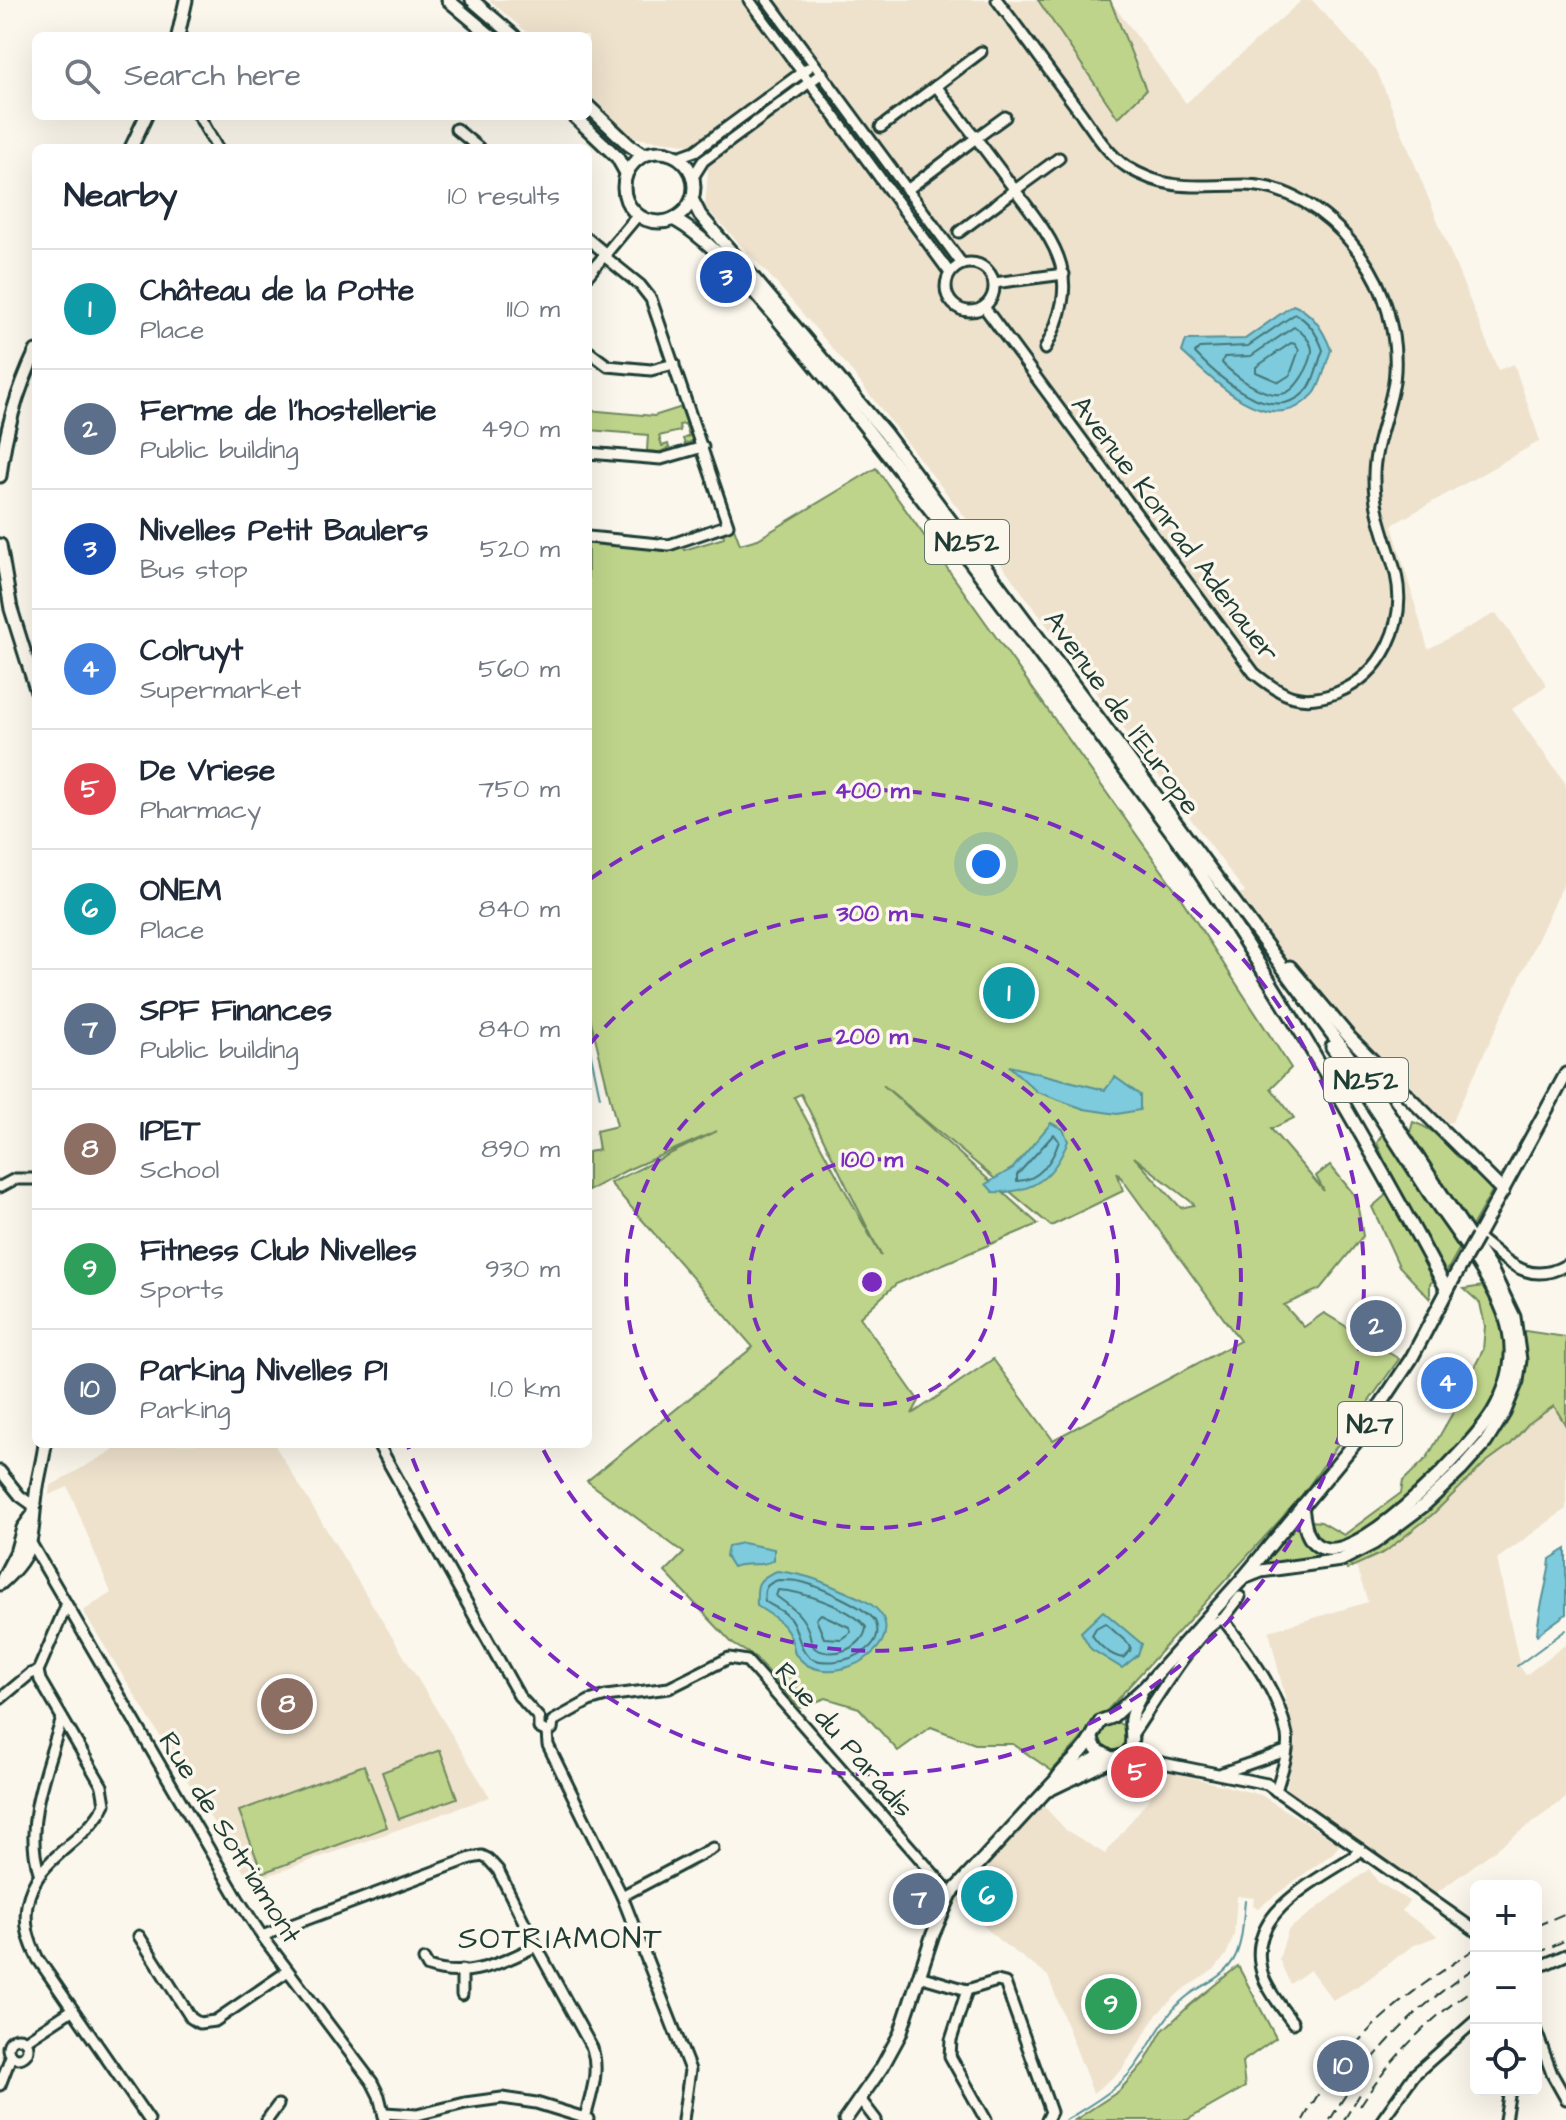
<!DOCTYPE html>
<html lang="en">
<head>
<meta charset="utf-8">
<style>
	body { margin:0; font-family:"Architects Daughter",sans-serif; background:#f6f6f7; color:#1f2937 }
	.controls { position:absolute; right:24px; bottom:24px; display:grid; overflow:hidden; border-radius:12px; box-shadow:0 8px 32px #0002 }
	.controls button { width:72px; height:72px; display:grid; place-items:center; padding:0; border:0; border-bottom:2px solid #e0e1e3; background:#fff; color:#1f2937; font:40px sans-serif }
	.you { position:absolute; left:986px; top:864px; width:28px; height:28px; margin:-20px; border:6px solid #fff; border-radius:50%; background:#1a73e8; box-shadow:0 0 0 12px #1a73e833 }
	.badge { display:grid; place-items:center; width:52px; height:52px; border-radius:50%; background:#ea580c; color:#fff; font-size:26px; font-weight:700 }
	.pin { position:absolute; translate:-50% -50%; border:4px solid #fff; box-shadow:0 2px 8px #0006 }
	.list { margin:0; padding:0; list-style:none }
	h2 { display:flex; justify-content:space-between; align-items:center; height:104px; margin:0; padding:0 32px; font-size:34px }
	h2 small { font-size:26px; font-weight:400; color:#747a83 }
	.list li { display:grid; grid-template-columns:52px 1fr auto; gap:24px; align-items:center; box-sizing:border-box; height:120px; padding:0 32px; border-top:2px solid #e0e1e3 }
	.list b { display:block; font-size:30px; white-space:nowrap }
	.list p { margin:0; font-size:26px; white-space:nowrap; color:#747a83 }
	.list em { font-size:26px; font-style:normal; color:#747a83 }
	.icon { flex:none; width:44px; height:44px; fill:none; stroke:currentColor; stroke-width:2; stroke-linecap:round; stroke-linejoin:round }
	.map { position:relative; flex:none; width:1566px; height:2120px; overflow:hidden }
	.search { position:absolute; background:#fff; box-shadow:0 8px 32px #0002; left:32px; top:32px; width:560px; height:88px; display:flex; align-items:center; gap:20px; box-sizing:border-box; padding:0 28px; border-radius:12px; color:#747a83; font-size:30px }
	.panel { position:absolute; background:#fff; box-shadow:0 8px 32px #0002; left:32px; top:144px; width:560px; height:1304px; border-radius:12px }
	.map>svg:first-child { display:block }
	.built { fill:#eee2cd }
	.green { fill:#bed48a; stroke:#6e885f; stroke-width:2; fill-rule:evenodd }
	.water { fill:#7dcbdc; stroke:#579299; stroke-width:2 }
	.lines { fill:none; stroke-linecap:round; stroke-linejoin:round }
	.shore { stroke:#457677; stroke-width:2 }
	.stream { stroke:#579299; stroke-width:2 }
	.minor-casing { stroke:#1f3d34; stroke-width:15 }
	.major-casing { stroke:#1f3d34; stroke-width:17 }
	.minor { stroke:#fbf7ec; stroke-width:9 }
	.major { stroke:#fbf7ec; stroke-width:11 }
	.rail { stroke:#1f3d34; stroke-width:2; stroke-dasharray:12 6; stroke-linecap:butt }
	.major-bridge-casing { stroke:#1f3d34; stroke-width:17; stroke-linecap:butt }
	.major-bridge { stroke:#fbf7ec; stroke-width:11 }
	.ring { fill:none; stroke:#7b2cbf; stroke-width:4; stroke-dasharray:14 10 }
	.labels { text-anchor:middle; stroke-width:7; stroke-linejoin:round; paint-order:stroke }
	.shield { fill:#fbf7ec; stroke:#61756b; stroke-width:2 }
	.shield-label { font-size:26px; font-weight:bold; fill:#1f3d34 }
	.street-label { font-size:28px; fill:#1f3d34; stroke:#fbf7ec }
	.neighbourhood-label { font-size:30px; letter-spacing:2px; fill:#1f3d34; stroke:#fbf7ec }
	.centre { fill:#7b2cbf; stroke:#fbf7ec; stroke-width:4 }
	.ring-label { font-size:24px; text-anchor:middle; font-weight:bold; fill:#7b2cbf; stroke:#fbf7ec; stroke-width:7; stroke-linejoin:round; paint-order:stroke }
</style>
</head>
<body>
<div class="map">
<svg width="1566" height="2120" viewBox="0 0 1566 2120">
	<rect width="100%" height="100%" fill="#fbf7ec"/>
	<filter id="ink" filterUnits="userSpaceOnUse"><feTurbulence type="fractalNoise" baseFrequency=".0125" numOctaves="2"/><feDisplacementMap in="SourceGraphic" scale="16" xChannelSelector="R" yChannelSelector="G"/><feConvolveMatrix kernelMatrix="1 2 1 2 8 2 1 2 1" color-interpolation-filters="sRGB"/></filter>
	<g filter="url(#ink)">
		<g class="built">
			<path d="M 489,0 L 1110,0 L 1186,103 L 1302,0 L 1312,0 L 1377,71 L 1498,370 L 1514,364 L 1540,441 L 1392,525 L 1428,649 L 1496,613 L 1547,685 L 1512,709 L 1566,784 L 1566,879 L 1452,1122 L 1435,1125 L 1229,897 L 1245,892 L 996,557 L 845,363 L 770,276 L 705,207 L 708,170 L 687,144 L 641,139 L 631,136 L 588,93 L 588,36 L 531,36 Z"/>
			<path d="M 1555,1396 L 1566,1417 L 1566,1509 L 1497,1559 L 1520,1667 L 1526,1675 L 1566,1644 L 1566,1798 L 1435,1894 L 1285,1794 L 1296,1743 L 1269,1631 L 1368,1602 L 1353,1557 Z"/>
			<path d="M 124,1444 L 274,1444 L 490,1797 L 250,1882 L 83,1611 L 111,1593 L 68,1487 L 49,1495 L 50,1486 Z"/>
			<path d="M 1170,1772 L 1261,1795 L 1340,1844 L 1333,1853 L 1258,1908 L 1253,1905 L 1254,1898 L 1237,1896 L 1234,1935 L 1226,1955 L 1215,1969 L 1181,1991 L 1158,2013 L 1121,2071 L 1093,2093 L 1048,1976 L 1000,1941 L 957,1901 L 1042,1804 L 1066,1830 L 1105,1854 Z"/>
			<path d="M 1369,1869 L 1378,1882 L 1409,1901 L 1402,1911 L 1438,1936 L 1412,1946 L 1363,1983 L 1333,2000 L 1310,1970 L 1290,1984 L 1279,1959 L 1288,1930 Z"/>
		</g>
		<g class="green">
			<path d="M 1038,0 L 1110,0 L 1146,90 L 1118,118 Z"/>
			<path d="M 682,407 L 693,441 L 685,444 L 683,439 L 689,436 L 685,424 L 679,425 L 680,431 L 659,436 L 662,446 L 668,444 L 669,448 L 660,452 L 647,451 L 648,435 L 589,430 L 588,435 L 588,410 L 654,416 Z"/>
			<path d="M 876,468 L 1175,889 L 1291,1068 L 1271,1088 L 1294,1118 L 1271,1129 L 1324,1191 L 1316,1176 L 1330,1165 L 1356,1197 L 1363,1236 L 1320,1289 L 1284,1305 L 1304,1327 L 1324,1313 L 1399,1359 L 1300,1498 L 1052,1771 L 1013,1744 L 975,1744 L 931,1727 L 898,1751 L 859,1708 L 826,1698 L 799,1708 L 755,1657 L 733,1644 L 665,1572 L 684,1553 L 587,1481 L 753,1347 L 610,1183 L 717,1131 L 627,1170 L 588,1191 L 588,1152 L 599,1150 L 596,1131 L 617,1126 L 588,1009 L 588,542 L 671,548 L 682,545 L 684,550 L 724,538 L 723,531 L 734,528 L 740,544 L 758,539 ZM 883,1085 L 1051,1226 L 1123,1191 L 1117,1172 L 1240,1341 L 1053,1440 L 993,1359 L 912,1414 L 919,1401 L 860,1317 L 896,1284 L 1038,1224 ZM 801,1094 L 881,1255 L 881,1256 L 794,1097 ZM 1134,1157 L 1194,1204 L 1194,1205 L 1181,1208 Z"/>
			<path d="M 1413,1122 C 1446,1133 1470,1166 1492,1191 L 1444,1276 L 1430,1283 L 1430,1299 L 1399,1266 L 1372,1207 L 1395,1187 L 1377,1143 L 1381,1136 L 1410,1132 Z"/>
			<path d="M 1483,1286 L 1505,1328 L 1566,1337 L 1566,1426 L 1554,1406 L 1528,1424 L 1511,1444 L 1485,1463 L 1433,1514 L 1385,1552 L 1347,1569 L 1316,1536 L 1309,1521 L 1321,1522 L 1344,1535 L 1401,1493 L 1403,1481 L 1427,1458 L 1471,1381 L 1470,1376 L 1483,1350 L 1485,1326 L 1480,1303 L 1464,1289 Z"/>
			<path d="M 1298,1521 L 1306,1542 L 1331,1558 L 1263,1566 Z"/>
			<circle cx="1113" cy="1737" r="15"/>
			<path d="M 440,1750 L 457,1798 L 399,1819 L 382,1772 Z"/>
			<path d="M 364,1765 L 387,1827 L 262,1873 L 239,1811 Z"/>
			<path d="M 1238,1966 L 1276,2038 L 1242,2062 L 1245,2087 L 1187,2120 L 1075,2120 L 1119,2091 L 1145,2062 L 1162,2031 L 1190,2005 Z"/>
		</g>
		<g class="water">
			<path d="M 1293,305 C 1313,312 1324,331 1331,350 C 1326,363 1323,379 1316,391 C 1313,396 1307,400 1303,403 C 1264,433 1209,377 1182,352 L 1186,340 L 1245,339 Z"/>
			<path d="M 1009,1066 L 1105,1090 L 1115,1077 L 1140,1095 L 1140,1110 L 1117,1114 L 1084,1109 L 1037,1092 Z"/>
			<path d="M 1051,1123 L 1063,1129 L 1068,1141 C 1054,1177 1033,1194 993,1192 L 986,1184 L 1013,1168 Z"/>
			<path d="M 742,1543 L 774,1549 L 774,1560 C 760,1568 747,1561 733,1567 L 726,1556 L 728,1546 Z"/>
			<path d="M 1566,1549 L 1566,1614 L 1537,1635 C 1538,1609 1548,1585 1550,1559 Z"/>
			<path d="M 777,1571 C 803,1574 817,1579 841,1590 C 850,1594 861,1598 869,1603 C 917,1635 849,1685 809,1666 C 804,1664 799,1658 795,1654 C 790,1625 781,1621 757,1606 C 756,1585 756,1579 777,1571 Z"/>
			<path d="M 1103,1611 L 1142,1644 L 1138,1655 L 1122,1668 L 1091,1649 L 1081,1632 Z"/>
		</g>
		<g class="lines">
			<g class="shore">
				<path d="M 1295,314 C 1309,321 1318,336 1323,350 C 1318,362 1315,382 1306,391 C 1273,426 1220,379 1195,353 L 1199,348 L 1248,346 Z"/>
				<path d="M 1294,327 C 1301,331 1312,341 1312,351 C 1311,364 1296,393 1281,394 C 1261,396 1235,376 1222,363 L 1224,357 L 1251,356 Z"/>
				<path d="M 1291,343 L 1295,344 L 1299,350 L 1290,375 L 1279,382 L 1256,372 L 1256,367 Z"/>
				<path d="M 1054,1134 L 1059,1141 C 1053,1160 1039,1181 1017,1181 L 1017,1175 Z"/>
				<path d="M 778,1580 C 786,1580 795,1580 802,1582 C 818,1586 871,1609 876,1623 C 887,1653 834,1668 813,1659 C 800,1653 799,1635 793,1623 C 788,1612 774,1608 765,1601 C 763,1589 766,1584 778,1580 Z"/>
				<path d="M 778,1590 C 802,1591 851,1608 866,1627 C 865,1647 834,1659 816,1649 C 810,1645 811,1638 809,1632 C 802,1613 791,1607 776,1596 Z"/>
				<path d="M 821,1614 L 849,1627 L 851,1632 L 841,1639 L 824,1638 L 816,1619 Z"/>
				<path d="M 1105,1623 L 1131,1646 L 1130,1651 L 1123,1658 C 1111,1656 1099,1646 1092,1635 L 1096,1628 Z"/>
			</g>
			<g class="stream">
				<path d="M 588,1041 L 600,1097"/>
				<path d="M 1517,1666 L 1566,1630"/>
				<path d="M 1066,2120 C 1090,2105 1116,2091 1134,2068 C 1152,2045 1162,2017 1185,1998 C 1203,1983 1225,1979 1236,1955 C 1243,1939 1243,1919 1245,1901"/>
			</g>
			<g class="minor-casing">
				<g id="minor">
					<path d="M 749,0 L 950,273"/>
					<path d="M 767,0 L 962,264"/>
					<path d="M 199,116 L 217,148"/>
					<path d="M 1005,117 L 976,138 L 1015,190 L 1059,158"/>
					<path d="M 881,127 L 936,86"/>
					<path d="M 456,129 L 479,148"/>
					<path d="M 678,157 L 695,151 L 808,68"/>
					<path d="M 693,177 L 703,161 L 822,73"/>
					<path d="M 907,190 L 976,138 L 936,86 L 981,52"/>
					<path d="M 959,232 L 1015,190 C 1060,249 1082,277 1045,349"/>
					<path d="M 588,239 L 606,254"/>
					<circle cx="970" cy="287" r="24"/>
					<path d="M 588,275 L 638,215"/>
					<path d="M 994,283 L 1064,274"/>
					<path d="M 984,307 L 1254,673 C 1282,696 1300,706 1336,693 C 1383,675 1407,623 1396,574 C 1388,543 1374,513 1374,480 C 1373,450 1386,421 1392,392 C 1401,354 1390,302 1370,269 C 1344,226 1298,185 1244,185 C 1199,185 1170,193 1127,167 C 1108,155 1093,130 1080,112 C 1052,75 1025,37 997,0"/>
					<path d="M 588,351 L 608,366 L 651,370 L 674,364"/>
					<path d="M 588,453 L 661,459 L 703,447"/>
					<path d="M 588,537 L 669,545 L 728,525 L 651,299 L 640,285 L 604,256"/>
					<path d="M 0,1187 L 15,1179 L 36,1179"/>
					<path d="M 1477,1237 C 1507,1260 1528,1287 1566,1265"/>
					<path d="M 378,1444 L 519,1696 L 539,1718 L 539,1728 L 547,1732"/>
					<path d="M 0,1471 L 20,1496 L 34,1506"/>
					<path d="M 28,1538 L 238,1899 L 262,1936 L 372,2082 L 379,2096 L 385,2120"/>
					<path d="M 66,1606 L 38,1671 L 40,1680 L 102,1786 L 105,1804 C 85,1845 36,1855 27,1905 C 24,1925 29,1941 38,1959 L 149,2120"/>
					<path d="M 1223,1619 C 1249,1654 1279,1691 1287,1735 C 1290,1753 1280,1775 1276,1791"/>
					<path d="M 1223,1619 L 1240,1597"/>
					<path d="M 0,1699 L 30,1674 L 38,1671"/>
					<path d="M 547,1732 L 552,1729 L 553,1721 L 589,1701 L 606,1696 L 669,1688 L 729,1658 L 747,1661 L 951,1894"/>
					<path d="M 547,1732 L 548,1745 L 622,1896 L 690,2070 L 683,2120"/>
					<path d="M 1134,1732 C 1151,1708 1199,1625 1223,1619"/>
					<path d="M 1222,1773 L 1286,1751"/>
					<path d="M 1049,1791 L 1117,1758 L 1148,1760 L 1267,1784 L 1476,1931"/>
					<path d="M 39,1872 C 23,1822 48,1766 62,1718"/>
					<path d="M 622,1896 L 713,1848"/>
					<path d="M 139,1936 L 191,2018 L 199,2023 L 215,2021 L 288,1971"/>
					<path d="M 262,1936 L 471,1858 L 482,1856 L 488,1859 L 498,1870 L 536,1946 L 592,2048 C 600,2072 591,2095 585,2118"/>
					<path d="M 424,1960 L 428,1967 C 466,1980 503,1963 536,1946"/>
					<path d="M 1536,1968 L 1566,1955"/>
					<path d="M 462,1970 L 462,1995"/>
					<path d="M 919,1976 L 967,1990 L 997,1981 L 1005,1983 L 1051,2112 L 1047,2120"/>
					<path d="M 967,1990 L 951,2040 L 950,2056 L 986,2120"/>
					<path d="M 1293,2023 C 1283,2010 1272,1996 1265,1981 C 1238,1917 1311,1884 1354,1856 L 1360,1849"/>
					<path d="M 1536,2031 L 1552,2074 L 1566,2099"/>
					<circle cx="18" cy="2048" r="10"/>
					<path d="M 25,2041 L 72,2010"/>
					<path d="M 0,2085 L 11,2056"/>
					<path d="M 860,2099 L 876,2120"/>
					<path d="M 385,2113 L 417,2115 L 465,2103 L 502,2098 L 536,2103 L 588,2119"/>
					<path d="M 267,2120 L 278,2105"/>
					<path d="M 1382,2120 L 1414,2075 L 1476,2020"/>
					<path d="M 1505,2120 L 1510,2090"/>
				</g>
			</g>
			<g class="major-casing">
				<g id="major">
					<path d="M 448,0 L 491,36"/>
					<path d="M 472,0 L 514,36"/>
					<path d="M 178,36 L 186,0"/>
					<path d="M 588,106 L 629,145 L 644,155"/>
					<path d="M 574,116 L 617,157 L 626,173"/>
					<path d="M 131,148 L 146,116"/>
					<circle cx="659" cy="187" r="35"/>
					<path d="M 692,199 L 700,215 L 885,433 L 1108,731 L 1372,1088 L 1492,1271 L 1514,1317 L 1520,1360 L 1517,1381 L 1504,1413 L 1486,1442 L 1461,1470 L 1423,1506 L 1374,1543 L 1341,1560 L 1261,1571 L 1243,1578"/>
					<path d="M 673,219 C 721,244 780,323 816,366 C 951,530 1075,702 1202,873"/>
					<path d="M 0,476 C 5,431 17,391 36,351"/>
					<path d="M 0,545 L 11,609 L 36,689"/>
					<path d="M 1198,870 C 1289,1006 1370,1146 1447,1290"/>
					<path d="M 1290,967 L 1350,1038 L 1503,1191"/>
					<path d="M 1477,1237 L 1566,1074"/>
					<path d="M 1302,1506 C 1304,1523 1306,1546 1327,1549 C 1367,1556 1473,1445 1493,1412 C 1507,1388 1515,1359 1509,1331 C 1501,1288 1455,1231 1430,1194 C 1398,1145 1367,1094 1332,1047"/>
					<path d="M 3,1578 L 16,1553 L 23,1528 L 32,1516"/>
					<path d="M 0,1584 C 37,1551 30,1538 36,1494 C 38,1477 43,1461 45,1444"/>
					<path d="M 1092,1739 L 1096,1749 L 1111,1758 C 1134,1757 1133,1744 1131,1726 C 1129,1717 1136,1704 1141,1695"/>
					<path d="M 1063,1777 L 1102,1755"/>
					<path d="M 845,2120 L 882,2067 L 900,2034 L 933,1934 L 951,1894 L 1056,1780 C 1063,1768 1074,1761 1083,1750 C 1091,1741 1094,1731 1101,1721 L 1112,1717 L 1146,1686 L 1243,1578 L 1355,1443 L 1411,1359 L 1455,1276"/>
				</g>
			</g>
			<use href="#minor" class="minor"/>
			<use href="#major" class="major"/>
			<g class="rail">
				<path d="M 1536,1926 L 1566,1913"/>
				<path d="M 1536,1954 L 1566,1940"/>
				<path d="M 1360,2106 C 1390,2059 1429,2018 1476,1987"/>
				<path d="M 1303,2120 C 1351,2034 1396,2002 1476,1948"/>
				<path d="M 1330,2120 C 1367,2057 1415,2007 1476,1967"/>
				<path d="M 1344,2120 L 1360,2094"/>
			</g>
			<g class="major-bridge-casing">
				<path id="major-bridge" d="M 1455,1276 L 1477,1237"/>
			</g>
			<use href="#major-bridge" class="major-bridge"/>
		</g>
	</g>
	<g class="ring">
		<circle cx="872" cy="1282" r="123"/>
		<circle cx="872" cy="1282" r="246"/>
		<path d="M589 1045A369 369 0 1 1 542 1447"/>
		<path d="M590 879A492 492 0 1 1 408 1446"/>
	</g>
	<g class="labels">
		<g class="shield">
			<rect x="925" y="520" width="84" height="44" rx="6"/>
			<rect x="1324" y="1058" width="84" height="44" rx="6"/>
			<rect x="1338" y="1402" width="64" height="44" rx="6"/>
		</g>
		<g class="shield-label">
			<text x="967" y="551">N252</text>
			<text x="1366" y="1089">N252</text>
			<text x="1370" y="1433">N27</text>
		</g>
		<g class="street-label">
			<text transform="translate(1176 528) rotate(53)" y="10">Avenue Konrad Adenauer</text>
			<text transform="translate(1123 712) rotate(54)" y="10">Avenue de l'Europe</text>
			<text transform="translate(845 1739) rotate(49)" y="10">Rue du Paradis</text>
			<text transform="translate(231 1837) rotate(58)" y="10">Rue de Sotriamont</text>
		</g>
		<g class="neighbourhood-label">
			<text x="561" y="1948">SOTRIAMONT</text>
		</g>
	</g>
	<circle cx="872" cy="1282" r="12" class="centre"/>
	<g class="ring-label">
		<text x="872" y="798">400 m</text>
		<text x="872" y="921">300 m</text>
		<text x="872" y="1044">200 m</text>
		<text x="872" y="1167">100 m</text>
	</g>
</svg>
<div class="controls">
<button>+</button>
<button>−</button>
<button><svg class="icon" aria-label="locate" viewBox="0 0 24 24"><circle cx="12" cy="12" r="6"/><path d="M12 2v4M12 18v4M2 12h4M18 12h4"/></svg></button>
</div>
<div class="you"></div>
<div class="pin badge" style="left:1009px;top:993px;background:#0f9aa8">1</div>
<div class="pin badge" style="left:1376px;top:1326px;background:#5c6f8a">2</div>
<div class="pin badge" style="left:726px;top:277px;background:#1a4fb4">3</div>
<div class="pin badge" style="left:1447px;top:1383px;background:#3f7fe0">4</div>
<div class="pin badge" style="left:1137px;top:1772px;background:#e0444e">5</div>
<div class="pin badge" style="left:987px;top:1896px;background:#0f9aa8">6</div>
<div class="pin badge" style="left:919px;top:1899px;background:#5c6f8a">7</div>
<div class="pin badge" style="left:287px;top:1704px;background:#8d6e63">8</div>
<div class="pin badge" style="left:1111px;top:2004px;background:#2e9e5b">9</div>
<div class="pin badge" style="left:1343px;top:2066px;background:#5c6f8a">10</div>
<div class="search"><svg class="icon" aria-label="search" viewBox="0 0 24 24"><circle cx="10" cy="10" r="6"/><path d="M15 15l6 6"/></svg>Search here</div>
<section class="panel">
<h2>Nearby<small>10 results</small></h2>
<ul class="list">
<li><span class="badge" style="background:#0f9aa8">1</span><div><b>Château de la Potte</b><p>Place</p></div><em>110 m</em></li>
<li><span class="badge" style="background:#5c6f8a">2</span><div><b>Ferme de l'hostellerie</b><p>Public building</p></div><em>490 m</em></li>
<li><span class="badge" style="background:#1a4fb4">3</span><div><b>Nivelles Petit Baulers</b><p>Bus stop</p></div><em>520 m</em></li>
<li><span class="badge" style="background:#3f7fe0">4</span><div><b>Colruyt</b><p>Supermarket</p></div><em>560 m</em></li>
<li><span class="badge" style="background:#e0444e">5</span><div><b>De Vriese</b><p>Pharmacy</p></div><em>750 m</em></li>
<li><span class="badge" style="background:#0f9aa8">6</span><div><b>ONEM</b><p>Place</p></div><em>840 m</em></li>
<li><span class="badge" style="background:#5c6f8a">7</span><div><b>SPF Finances</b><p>Public building</p></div><em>840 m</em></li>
<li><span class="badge" style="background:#8d6e63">8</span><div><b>IPET</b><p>School</p></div><em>890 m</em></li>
<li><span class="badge" style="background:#2e9e5b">9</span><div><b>Fitness Club Nivelles</b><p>Sports</p></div><em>930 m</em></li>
<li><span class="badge" style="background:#5c6f8a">10</span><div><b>Parking Nivelles P1</b><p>Parking</p></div><em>1.0 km</em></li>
</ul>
</section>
</div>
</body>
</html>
